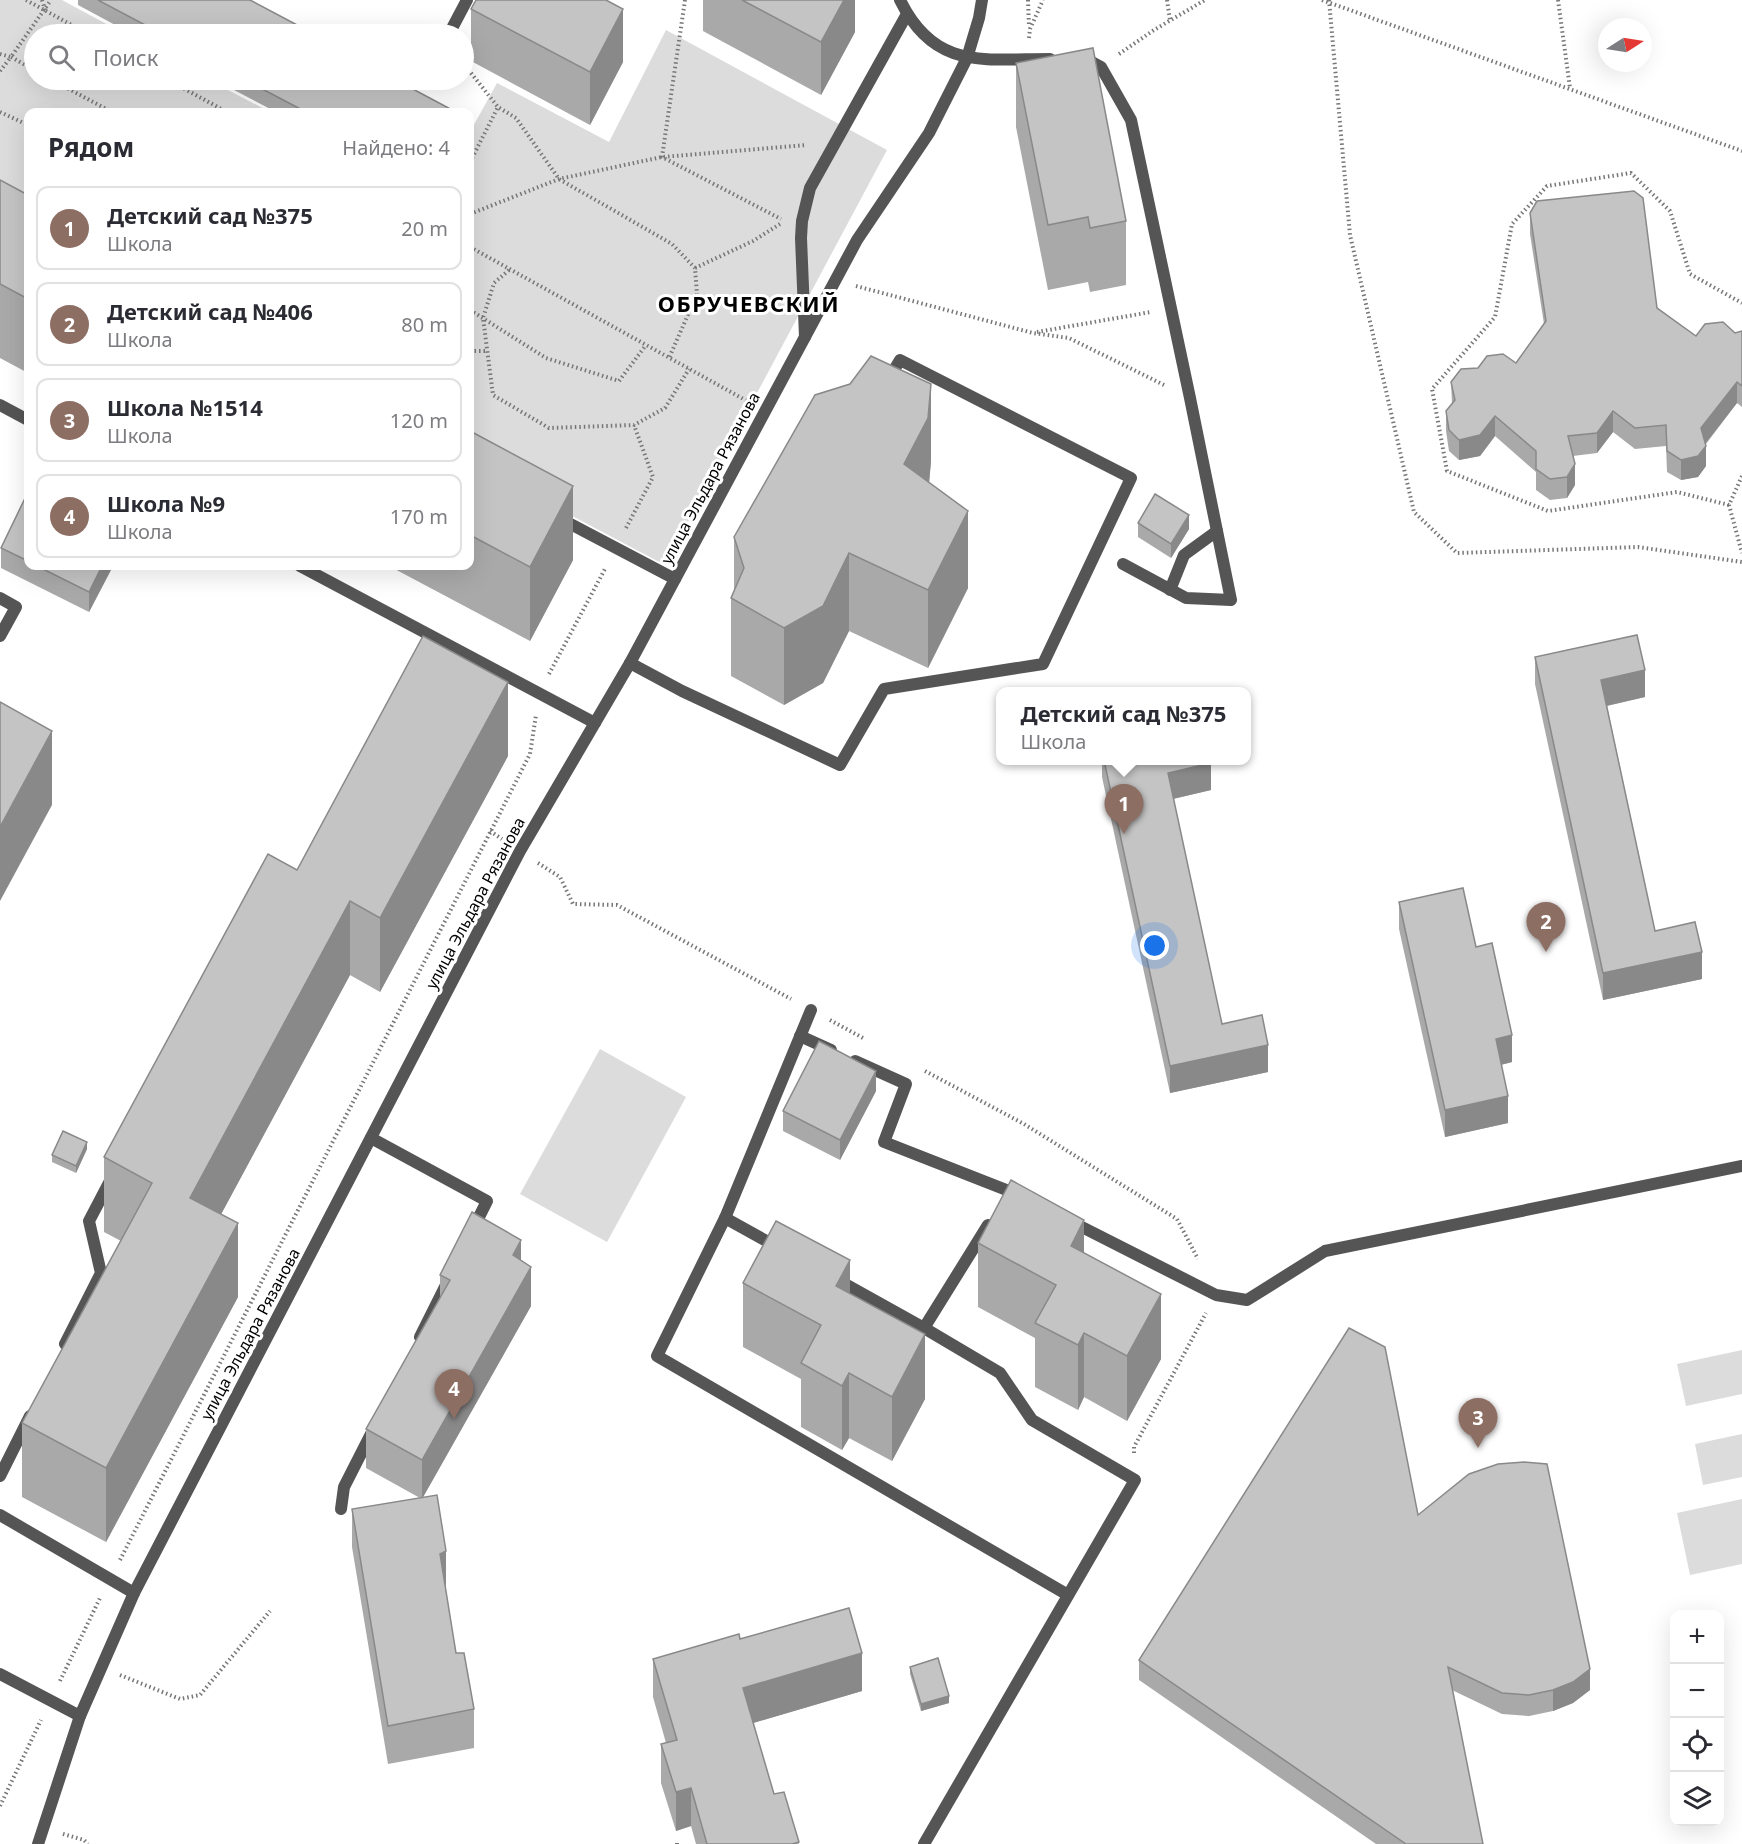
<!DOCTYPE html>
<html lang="ru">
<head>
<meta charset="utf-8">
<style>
	body { margin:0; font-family:"Noto Sans",sans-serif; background:#f2f2f3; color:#2b2b33 }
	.controls { position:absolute; right:18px; bottom:18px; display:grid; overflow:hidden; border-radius:12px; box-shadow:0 6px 24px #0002 }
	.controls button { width:54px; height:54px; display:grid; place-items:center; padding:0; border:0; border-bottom:2px solid #e1e1e2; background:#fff; color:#2b2b33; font:30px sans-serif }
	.compass { position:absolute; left:1598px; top:18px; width:54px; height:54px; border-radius:50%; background:#fff; box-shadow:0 6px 24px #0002; rotate:78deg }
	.you { position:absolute; left:1155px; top:946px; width:21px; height:21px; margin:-15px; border:4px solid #fff; border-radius:50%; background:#1a73e8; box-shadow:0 0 0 9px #1a73e833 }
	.badge { display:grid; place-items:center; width:39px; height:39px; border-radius:50%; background:#000; color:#fff; font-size:20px; font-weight:700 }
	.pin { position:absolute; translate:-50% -50px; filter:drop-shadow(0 2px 3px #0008) }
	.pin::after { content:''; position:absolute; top:32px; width:21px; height:18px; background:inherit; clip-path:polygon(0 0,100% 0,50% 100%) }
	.popup { position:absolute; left:996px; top:687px; width:255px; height:78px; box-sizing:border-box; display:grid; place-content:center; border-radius:12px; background:#fff; filter:drop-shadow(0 2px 4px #0005); font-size:20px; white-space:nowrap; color:#7c7c81 }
	.popup b { font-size:22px; color:#2b2b33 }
	.popup::after { content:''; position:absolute; left:50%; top:100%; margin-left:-12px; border:12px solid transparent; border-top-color:#fff }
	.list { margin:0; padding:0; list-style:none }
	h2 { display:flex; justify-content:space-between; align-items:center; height:78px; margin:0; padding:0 24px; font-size:26px }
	h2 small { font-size:20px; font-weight:400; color:#7c7c81 }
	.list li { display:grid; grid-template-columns:39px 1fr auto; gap:18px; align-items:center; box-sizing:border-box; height:84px; margin:0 12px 12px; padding:0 12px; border:2px solid #e1e1e2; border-radius:12px }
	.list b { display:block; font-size:22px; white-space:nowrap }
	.list p { margin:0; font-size:20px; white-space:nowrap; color:#7c7c81 }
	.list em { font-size:20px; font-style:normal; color:#7c7c81 }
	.icon { flex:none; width:33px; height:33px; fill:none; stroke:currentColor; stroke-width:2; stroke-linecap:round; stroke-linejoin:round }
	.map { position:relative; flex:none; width:1742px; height:1844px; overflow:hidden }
	.search { position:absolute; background:#fff; box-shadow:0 6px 24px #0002; left:24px; top:24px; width:450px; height:66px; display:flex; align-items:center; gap:15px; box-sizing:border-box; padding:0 21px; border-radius:33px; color:#7c7c81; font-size:22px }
	.panel { position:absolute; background:#fff; box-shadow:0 6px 24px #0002; left:24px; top:108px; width:450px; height:462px; border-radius:12px }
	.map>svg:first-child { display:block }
	.green { fill:#dcdcdc }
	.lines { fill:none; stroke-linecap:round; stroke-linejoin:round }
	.path { stroke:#777; stroke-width:4; stroke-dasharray:1.5 3; stroke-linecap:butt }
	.service { stroke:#555; stroke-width:12 }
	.minor { stroke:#555; stroke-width:12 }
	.wall { fill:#a9a9a9 }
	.shaded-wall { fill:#898989 }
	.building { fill:#c4c4c4; stroke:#898989; stroke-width:1.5 }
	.labels { text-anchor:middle; stroke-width:6; stroke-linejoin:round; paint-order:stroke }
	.street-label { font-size:16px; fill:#000; stroke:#fff }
	.district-label { font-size:22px; font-weight:bold; letter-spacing:1.5px; fill:#000; stroke:#fff }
</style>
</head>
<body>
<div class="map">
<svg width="1742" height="1844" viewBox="0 0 1742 1844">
	<rect width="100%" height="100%" fill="#fff"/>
	<g class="green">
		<path d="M 0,0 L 62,0 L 125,34 L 34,34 L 34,80 L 209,80 L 270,112 L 28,112 L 28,229 L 0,214 Z"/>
		<path d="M 666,30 L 887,150 L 665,565 L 470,462 L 470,132 L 497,83 L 609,142 Z"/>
		<path d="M 600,1049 L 686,1097 L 607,1242 L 520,1194 Z"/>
		<path d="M 1742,1350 L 1742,1394 L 1686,1406 L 1677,1364 Z"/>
		<path d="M 1742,1434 L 1742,1477 L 1703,1485 L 1695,1444 Z"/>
		<path d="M 1742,1499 L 1742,1564 L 1690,1575 L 1677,1513 Z"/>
	</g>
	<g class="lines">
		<g class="path">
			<path d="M 26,0 L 88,34"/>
			<path d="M 42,0 L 45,10"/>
			<path d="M 685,0 L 662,157 L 781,219"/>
			<path d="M 1028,0 L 1029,26"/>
			<path d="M 1167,0 L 1170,20"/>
			<path d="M 1322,0 L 1742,151"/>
			<path d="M 1329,0 L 1350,235 L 1414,512 L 1457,553 L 1638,547 L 1742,562"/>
			<path d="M 1558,0 L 1570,88"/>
			<path d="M 1029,38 L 1030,29 L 1043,0"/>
			<path d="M 0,54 L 11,57 L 51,0"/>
			<path d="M 1119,54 L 1154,30 L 1205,0"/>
			<path d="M 0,71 L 11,57 L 34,70"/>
			<path d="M 471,73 L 498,107 L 516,118 L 559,179 L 672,244 L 695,268 L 697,294 L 669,358"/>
			<path d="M 52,80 L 112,112"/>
			<path d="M 168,80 L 227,112"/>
			<path d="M 0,112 L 28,125"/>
			<path d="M 470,162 L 498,107"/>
			<path d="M 470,214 L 559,179 L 662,157 L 807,145"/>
			<path d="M 470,247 L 747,401"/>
			<path d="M 695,268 L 753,241 L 780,224"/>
			<path d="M 509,270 L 494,283 L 483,318 L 493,395 L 549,428 L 634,425 L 665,408 L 689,369"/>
			<path d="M 856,286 L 1033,333 L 1069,338 L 1164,385"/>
			<path d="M 470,310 L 546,358 L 619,381 L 646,345"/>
			<path d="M 1037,332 L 1151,312"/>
			<path d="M 470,351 L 487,351"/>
			<path d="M 1742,476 L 1729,505 L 1742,553"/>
			<path d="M 1729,505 L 1677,492 L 1548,511 L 1447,471 L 1432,389 L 1495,317 L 1512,224 L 1547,186 L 1631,173 L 1670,211 L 1690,274 L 1742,303"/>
			<path d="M 626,528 L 653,477 L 634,425"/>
			<path d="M 549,674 L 606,567"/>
			<path d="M 490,831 L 502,839"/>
			<path d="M 538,863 L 560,877 L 573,904 L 617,905 L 791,999"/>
			<path d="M 830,1020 L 863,1038"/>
			<path d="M 925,1071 L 1024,1124 L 1177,1219 L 1198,1259"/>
			<path d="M 1134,1453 L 1134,1447 L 1206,1313"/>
			<path d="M 120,1560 L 530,754 L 536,715"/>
			<path d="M 120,1675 L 180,1699 L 200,1695 L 270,1611"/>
			<path d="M 60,1681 L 100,1598"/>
			<path d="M 0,1806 L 41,1720"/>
			<path d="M 63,1834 L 84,1840 L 88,1844"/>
			<path d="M 677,1844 L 677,1843"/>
		</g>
		<g class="service">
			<path d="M 900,0 C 934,70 983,59 1050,59"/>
			<path d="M 449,34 L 467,0"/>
			<path d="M 1082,60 L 1088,60 L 1101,67 L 1131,120 L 1190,398 L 1231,600 L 1186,598 L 1123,564"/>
			<path d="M 805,337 L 801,238 L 802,221 L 810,188 L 907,14"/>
			<path d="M 0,405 L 28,420"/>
			<path d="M 561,519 L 675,579"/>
			<path d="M 300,566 L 595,723"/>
			<path d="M 1170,590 L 1184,555 L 1217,531"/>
			<path d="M 0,598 L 16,607 L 0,636"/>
			<path d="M 630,663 L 682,691 L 840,765 L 884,689 L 1043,664 L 1131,478 L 900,360 L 888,380"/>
			<path d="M 800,1036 L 831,1050"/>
			<path d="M 855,1061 L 906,1084 L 884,1142 L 1009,1191"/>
			<path d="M 371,1138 L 487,1201 L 473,1229"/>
			<path d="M 725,1218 L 811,1010"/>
			<path d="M 1070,1221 L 1216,1295 L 1247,1300 L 1325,1251 L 1742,1166"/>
			<path d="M 779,1248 L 725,1218 L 657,1356 L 1068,1595"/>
			<path d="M 836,1279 L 924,1328 L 988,1225"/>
			<path d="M 420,1337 L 447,1283"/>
			<path d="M 65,1344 L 101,1273 L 89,1221 L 111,1179"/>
			<path d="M 0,1476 L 30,1416"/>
			<path d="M 341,1509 L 344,1487 L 373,1430"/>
			<path d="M 0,1515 L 134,1593"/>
			<path d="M 0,1674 L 80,1716"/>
			<path d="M 924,1844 L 1135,1480 L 1032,1420 L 1000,1373 L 924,1328"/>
		</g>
		<path class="minor" d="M 38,1844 L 80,1716 L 134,1593 L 520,851 L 630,663 L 857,240 L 929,133 L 967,58 L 979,18 L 982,0"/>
	</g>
	<g class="wall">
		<path d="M 78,0 L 250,0 L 314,34 L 132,34 L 78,5 Z"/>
		<path d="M 703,0 L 855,0 L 855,32 L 821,95 L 703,31 Z"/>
		<path d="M 471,9 L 623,62 L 590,125 L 471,61 Z"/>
		<path d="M 1016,63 L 1126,221 L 1126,285 L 1090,292 L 1088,282 L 1048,290 L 1016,127 Z"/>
		<path d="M 215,80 L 396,80 L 456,112 L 276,112 Z"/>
		<path d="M 0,180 L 28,195 L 28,373 L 0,358 Z"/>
		<path d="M 1530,213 L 1696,336 L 1735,333 L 1742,331 L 1742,407 L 1737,403 L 1706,444 L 1706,466 L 1698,477 L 1681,480 L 1667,472 L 1666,446 L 1635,449 L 1613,432 L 1597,453 L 1573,456 L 1575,485 L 1567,498 L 1550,500 L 1536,490 L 1536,472 L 1495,436 L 1480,456 L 1459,460 L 1449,451 L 1446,431 L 1446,411 L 1452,404 L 1451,382 L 1478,368 L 1516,363 L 1544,324 L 1530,234 Z"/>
		<path d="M 470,431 L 573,560 L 530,641 L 389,566 L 470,566 Z"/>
		<path d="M 931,461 L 929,482 L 968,588 L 928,668 L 849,631 L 823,683 L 784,705 L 731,676 L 731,598 L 734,591 L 734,537 Z"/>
		<path d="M 28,492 L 28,566 L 113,566 L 89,612 L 1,568 L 1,548 Z"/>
		<path d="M 1138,523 L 1189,529 L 1171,558 L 1138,537 Z"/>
		<path d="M 1535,657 L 1645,697 L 1607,706 L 1655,931 L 1702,979 L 1603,1000 L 1535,684 Z"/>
		<path d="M 508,756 L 380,992 L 350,975 L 221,1214 L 238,1297 L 106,1542 L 22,1497 L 22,1423 L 121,1241 L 104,1232 L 104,1157 L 297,870 Z"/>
		<path d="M 1102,760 L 1211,760 L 1211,790 L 1173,799 L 1222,1024 L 1268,1072 L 1170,1093 L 1102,777 Z"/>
		<path d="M 1399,902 L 1476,947 L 1512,1062 L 1501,1065 L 1508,1123 L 1445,1137 L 1399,929 Z"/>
		<path d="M 876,1091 L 840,1160 L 783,1131 L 783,1111 Z"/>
		<path d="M 87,1149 L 76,1173 L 52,1162 L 52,1155 Z"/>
		<path d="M 978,1243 L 1084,1253 L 1161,1359 L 1127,1421 L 1084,1397 L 1078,1410 L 1035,1387 L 1035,1338 L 978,1307 Z"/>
		<path d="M 521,1261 L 531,1306 L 423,1497 L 446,1590 L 456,1653 L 474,1709 L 474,1748 L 388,1764 L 352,1547 L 352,1509 L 420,1498 L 366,1468 L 366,1429 L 440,1299 L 440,1275 Z"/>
		<path d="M 743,1283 L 850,1294 L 925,1399 L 892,1461 L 849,1438 L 842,1450 L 801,1427 L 801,1379 L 743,1347 Z"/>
		<path d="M 1418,1515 L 1590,1690 L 1573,1703 L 1553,1711 L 1529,1716 L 1502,1714 L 1452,1690 L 1483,1844 L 1376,1844 L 1139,1680 L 1139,1660 Z"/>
		<path d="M 740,1639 L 862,1691 L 753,1723 L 774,1794 L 799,1844 L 696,1844 L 691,1826 L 676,1831 L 661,1783 L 661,1744 L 666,1743 L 653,1697 L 653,1659 Z"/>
		<path d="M 910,1667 L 949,1703 L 921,1711 L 910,1674 Z"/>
	</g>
	<g class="shaded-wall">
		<path d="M 844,0 L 855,0 L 855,32 L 821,95 L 821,42 Z"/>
		<path d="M 623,9 L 623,62 L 590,125 L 590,72 Z"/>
		<path d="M 1737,382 L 1737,403 L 1701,449 L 1701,428 Z"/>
		<path d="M 931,384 L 931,461 L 928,496 L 904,464 Z"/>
		<path d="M 1613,411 L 1613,432 L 1597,453 L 1597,433 Z"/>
		<path d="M 1495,416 L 1495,436 L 1480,456 L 1459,460 L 1459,440 Z"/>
		<path d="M 1706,446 L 1706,466 L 1698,477 L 1681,480 L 1681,460 Z"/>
		<path d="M 1575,464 L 1575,485 L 1567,498 L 1567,477 Z"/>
		<path d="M 573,486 L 573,560 L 530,641 L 530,567 Z"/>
		<path d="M 968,511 L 968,588 L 928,668 L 928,590 Z"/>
		<path d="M 1189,515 L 1189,529 L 1171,558 L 1171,544 Z"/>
		<path d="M 849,553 L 849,631 L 823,683 L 784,705 L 784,628 Z"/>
		<path d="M 102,566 L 113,566 L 89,612 L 89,592 Z"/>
		<path d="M 1645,670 L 1645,697 L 1601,707 L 1601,680 Z"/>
		<path d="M 508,682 L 508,756 L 380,992 L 380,918 Z"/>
		<path d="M 52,731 L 52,805 L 0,901 L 0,827 Z"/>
		<path d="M 1211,763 L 1211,790 L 1168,800 L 1168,773 Z"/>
		<path d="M 350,901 L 350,975 L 190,1272 L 190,1198 Z"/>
		<path d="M 1702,952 L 1702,979 L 1603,1000 L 1603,973 Z"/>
		<path d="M 1512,1035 L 1512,1062 L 1496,1066 L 1496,1039 Z"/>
		<path d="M 1268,1045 L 1268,1072 L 1170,1093 L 1170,1066 Z"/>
		<path d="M 876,1071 L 876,1091 L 840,1160 L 840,1140 Z"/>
		<path d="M 1508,1096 L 1508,1123 L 1445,1137 L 1445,1110 Z"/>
		<path d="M 87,1142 L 87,1149 L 76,1173 L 76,1166 Z"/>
		<path d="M 1084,1220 L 1084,1284 L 1071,1246 Z"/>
		<path d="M 238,1223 L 238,1297 L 106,1542 L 106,1468 Z"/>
		<path d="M 521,1240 L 521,1278 L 513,1255 Z"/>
		<path d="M 850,1260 L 850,1325 L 836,1286 Z"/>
		<path d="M 531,1267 L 531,1306 L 422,1499 L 422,1460 Z"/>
		<path d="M 1161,1294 L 1161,1359 L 1127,1421 L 1127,1356 Z"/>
		<path d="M 1084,1333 L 1084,1397 L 1078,1410 L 1078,1345 Z"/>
		<path d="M 925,1334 L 925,1399 L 892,1461 L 892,1397 Z"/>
		<path d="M 849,1373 L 849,1438 L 842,1450 L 842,1386 Z"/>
		<path d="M 446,1551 L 446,1590 L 440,1554 Z"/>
		<path d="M 862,1653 L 862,1691 L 743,1726 L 743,1688 Z"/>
		<path d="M 1590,1669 L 1590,1690 L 1573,1703 L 1553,1711 L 1553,1690 Z"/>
		<path d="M 949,1696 L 949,1703 L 921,1711 L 921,1704 Z"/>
		<path d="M 691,1788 L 691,1826 L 676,1831 L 676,1792 Z"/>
	</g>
	<g class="building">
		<path d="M 98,0 L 250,0 L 314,34 L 162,34 Z"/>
		<path d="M 476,0 L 606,0 L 623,9 L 590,72 L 471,9 Z"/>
		<path d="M 742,0 L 844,0 L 821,42 Z"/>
		<path d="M 1093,48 L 1126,221 L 1090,228 L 1088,217 L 1048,225 L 1016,63 Z"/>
		<path d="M 245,80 L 396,80 L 456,112 L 306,112 Z"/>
		<path d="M 0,180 L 28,195 L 28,299 L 0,284 Z"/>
		<path d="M 1634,191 L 1643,198 L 1657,308 L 1696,336 L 1705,324 L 1723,322 L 1735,333 L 1742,331 L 1742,386 L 1737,382 L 1701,428 L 1706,446 L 1698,456 L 1681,460 L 1667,451 L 1666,425 L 1635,428 L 1613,411 L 1597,433 L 1568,436 L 1575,464 L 1567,477 L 1550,479 L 1536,469 L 1536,451 L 1495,416 L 1480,435 L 1459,440 L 1449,430 L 1446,411 L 1455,400 L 1451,382 L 1461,369 L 1478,368 L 1487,356 L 1503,354 L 1516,363 L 1546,321 L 1530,213 L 1537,201 Z"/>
		<path d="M 871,356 L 931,384 L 928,418 L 904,464 L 968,511 L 928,590 L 849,553 L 823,606 L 784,628 L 731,598 L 744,568 L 734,537 L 815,395 L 850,384 Z"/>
		<path d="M 470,431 L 573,486 L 530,567 L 470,535 Z"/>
		<path d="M 28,492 L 28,561 L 1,548 Z"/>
		<path d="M 1155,494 L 1189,515 L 1171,544 L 1138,523 Z"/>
		<path d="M 37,566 L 102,566 L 89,592 Z"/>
		<path d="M 1637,635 L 1645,670 L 1601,680 L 1655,931 L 1695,922 L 1702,952 L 1603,973 L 1535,657 Z"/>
		<path d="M 423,636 L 508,682 L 380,918 L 350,901 L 190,1198 L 238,1223 L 106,1468 L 22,1423 L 152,1183 L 104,1157 L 268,854 L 297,870 Z"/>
		<path d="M 0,702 L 52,731 L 0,827 Z"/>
		<path d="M 1104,760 L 1211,760 L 1211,763 L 1168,773 L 1222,1024 L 1262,1015 L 1268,1045 L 1170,1066 Z"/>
		<path d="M 1463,888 L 1476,947 L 1492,943 L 1512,1035 L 1496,1039 L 1508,1096 L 1445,1110 L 1399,902 Z"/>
		<path d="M 819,1041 L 876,1071 L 840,1140 L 783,1111 Z"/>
		<path d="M 63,1131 L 87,1142 L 76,1166 L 52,1155 Z"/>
		<path d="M 1011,1180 L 1084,1220 L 1071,1246 L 1161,1294 L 1127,1356 L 1084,1333 L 1078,1345 L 1035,1323 L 1056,1285 L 978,1243 Z"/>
		<path d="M 472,1212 L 521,1240 L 513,1255 L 531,1267 L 422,1460 L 366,1429 L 450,1280 L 440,1275 Z"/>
		<path d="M 776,1221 L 850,1260 L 836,1286 L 925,1334 L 892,1397 L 849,1373 L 842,1386 L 801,1363 L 821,1325 L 743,1283 Z"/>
		<path d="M 1349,1328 L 1385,1347 L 1418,1515 L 1469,1474 L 1498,1464 L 1524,1462 L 1547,1464 L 1590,1669 L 1573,1682 L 1553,1690 L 1529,1695 L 1502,1693 L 1448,1667 L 1483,1844 L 1406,1844 L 1139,1660 Z"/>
		<path d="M 437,1495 L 446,1551 L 440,1554 L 456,1653 L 464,1653 L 474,1709 L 388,1726 L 352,1509 Z"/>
		<path d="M 849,1608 L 862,1653 L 743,1688 L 774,1794 L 784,1792 L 799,1842 L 792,1844 L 707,1844 L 691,1788 L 676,1792 L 661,1744 L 677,1740 L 653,1659 L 739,1634 L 740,1639 Z"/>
		<path d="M 938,1658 L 949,1696 L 921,1704 L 910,1667 Z"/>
	</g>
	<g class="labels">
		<g class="street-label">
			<text transform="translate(710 478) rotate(-62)" y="6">улица Эльдара Рязанова</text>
			<text transform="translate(475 903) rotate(-62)" y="6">улица Эльдара Рязанова</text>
			<text transform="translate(250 1334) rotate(-62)" y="6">улица Эльдара Рязанова</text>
		</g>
		<g class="district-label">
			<text x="749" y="312">ОБРУЧЕВСКИЙ</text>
		</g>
	</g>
</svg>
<div class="controls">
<button>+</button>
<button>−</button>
<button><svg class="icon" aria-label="locate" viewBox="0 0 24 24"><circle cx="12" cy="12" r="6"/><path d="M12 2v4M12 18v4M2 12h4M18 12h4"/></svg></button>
<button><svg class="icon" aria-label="layers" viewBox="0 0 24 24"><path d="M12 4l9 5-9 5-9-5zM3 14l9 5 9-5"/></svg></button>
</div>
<svg class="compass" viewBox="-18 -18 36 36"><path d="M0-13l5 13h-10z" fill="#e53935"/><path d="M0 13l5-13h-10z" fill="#7c7c81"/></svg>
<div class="you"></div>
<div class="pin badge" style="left:1124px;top:834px;background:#8d6e63">1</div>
<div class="popup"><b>Детский сад №375</b>Школа</div>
<div class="pin badge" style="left:1546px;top:952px;background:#8d6e63">2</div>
<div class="pin badge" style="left:1478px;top:1448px;background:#8d6e63">3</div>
<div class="pin badge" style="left:454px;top:1419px;background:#8d6e63">4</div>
<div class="search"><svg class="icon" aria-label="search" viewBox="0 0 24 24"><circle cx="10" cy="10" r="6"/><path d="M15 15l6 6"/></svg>Поиск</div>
<section class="panel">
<h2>Рядом<small>Найдено: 4</small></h2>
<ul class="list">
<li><span class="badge" style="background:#8d6e63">1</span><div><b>Детский сад №375</b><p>Школа</p></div><em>20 m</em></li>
<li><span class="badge" style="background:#8d6e63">2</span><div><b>Детский сад №406</b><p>Школа</p></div><em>80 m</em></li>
<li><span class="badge" style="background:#8d6e63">3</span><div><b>Школа №1514</b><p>Школа</p></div><em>120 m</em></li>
<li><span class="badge" style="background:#8d6e63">4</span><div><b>Школа №9</b><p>Школа</p></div><em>170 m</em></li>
</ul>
</section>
</div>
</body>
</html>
